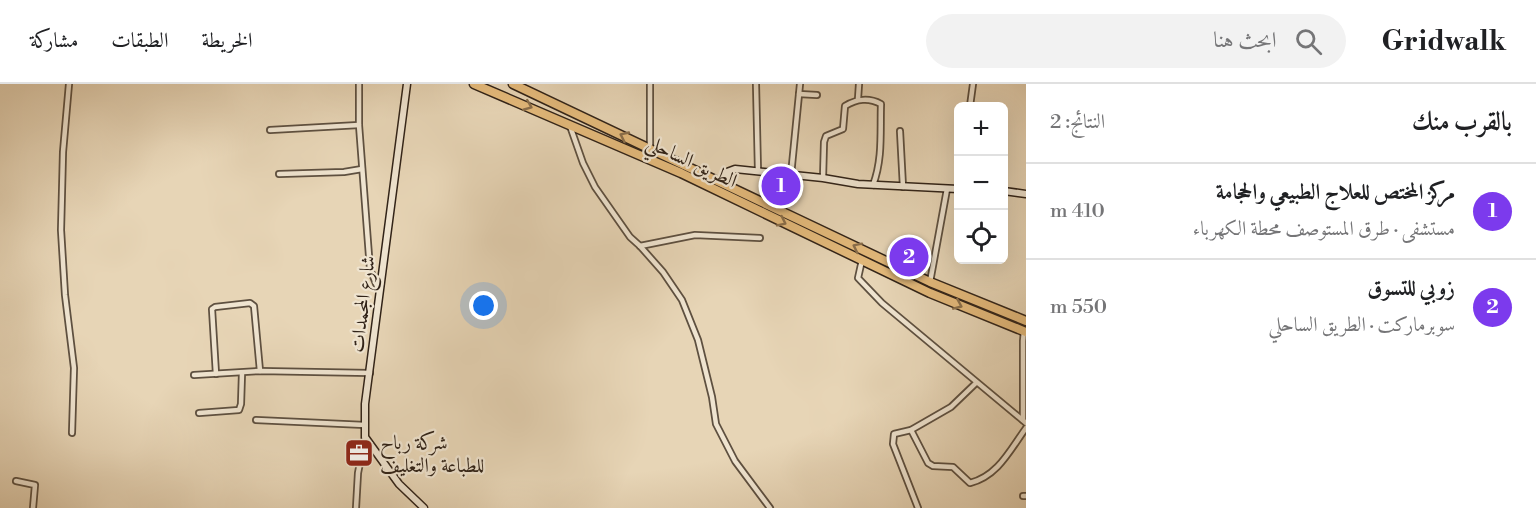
<!DOCTYPE html>
<html lang="ar">
<head>
<meta charset="utf-8">
<style>
	body { margin:0; font-family:"Libre Bodoni",Amiri,serif; background:#f2f2f2; color:#202124; direction:rtl }
	.controls { position:absolute; right:18px; top:18px; display:grid; overflow:hidden; border-radius:9px; box-shadow:0 6px 24px #0002 }
	.controls button { width:54px; height:54px; display:grid; place-items:center; padding:0; border:0; border-bottom:2px solid #e0e0e0; background:#fff; color:#202124; font:30px sans-serif }
	.you { position:absolute; left:484px; top:222px; width:21px; height:21px; margin:-15px; border:4px solid #fff; border-radius:50%; background:#1a73e8; box-shadow:0 0 0 9px #1a73e833 }
	.badge { display:grid; place-items:center; width:39px; height:39px; border-radius:50%; background:#7c3aed; color:#fff; font-size:20px; font-weight:700 }
	.pin { position:absolute; translate:-50% -50%; border:3px solid #fff; box-shadow:0 2px 6px #0006 }
	.list { margin:0; padding:0; list-style:none }
	h2 { display:flex; justify-content:space-between; align-items:center; height:78px; margin:0; padding:0 24px; font-size:26px }
	h2 small { font-size:20px; font-weight:400; color:#757577 }
	.list li { display:grid; grid-template-columns:39px 1fr auto; gap:18px; align-items:center; box-sizing:border-box; height:96px; padding:0 24px; border-top:2px solid #e0e0e0 }
	.list b { display:block; font-size:22px; white-space:nowrap }
	.list p { margin:0; font-size:20px; white-space:nowrap; color:#757577 }
	.list em { font-size:20px; font-style:normal; color:#757577 }
	.icon { flex:none; width:33px; height:33px; fill:none; stroke:currentColor; stroke-width:2; stroke-linecap:round; stroke-linejoin:round }
	.map { position:relative; flex:none; width:1026px; height:424px; overflow:hidden; direction:ltr }
	header { display:flex; align-items:center; gap:36px; box-sizing:border-box; height:84px; padding:0 30px; background:#fff; border-bottom:2px solid #e0e0e0 }
	header strong { font-size:28px }
	nav { display:flex; gap:33px; margin-inline-start:auto; font-size:21px }
	.search { width:420px; height:54px; background:#f2f2f2; display:flex; align-items:center; gap:15px; box-sizing:border-box; padding:0 21px; border-radius:33px; color:#757577; font-size:22px }
	main { display:flex }
	aside { flex:1; background:#fff }
	.map>svg:first-child { display:block }
	.lines { fill:none; stroke-linecap:round; stroke-linejoin:round }
	.street-casing { stroke:#5e5040; stroke-width:8 }
	.secondary-casing { stroke:#312318; stroke-width:9 }
	.highway-casing { stroke:#312318; stroke-width:11 }
	.street { stroke:#efe4d0; stroke-width:4.5 }
	.secondary { stroke:#efe4d0; stroke-width:6 }
	.highway { stroke:#e4ba7b; stroke-width:8 }
	.oneway { stroke:#8a6e4a }
	.labels { text-anchor:middle; stroke-width:4.5; stroke-linejoin:round; paint-order:stroke }
	.street-label { font-size:20px; fill:#312318; stroke:#efe4d0 }
	.poi-label { font-size:20px; fill:#312318; stroke:#efe4d0; text-anchor:start }
</style>
</head>
<body>
<header>
<strong>Gridwalk</strong>
<div class="search"><svg class="icon" aria-label="search" viewBox="0 0 24 24"><circle cx="10" cy="10" r="6"/><path d="M15 15l6 6"/></svg>ابحث هنا</div>
<nav><a>الخريطة</a><a>الطبقات</a><a>مشاركة</a></nav>
</header>
<main>
<aside>
<h2>بالقرب منك<small>النتائج: 2</small></h2>
<ul class="list">
<li><span class="badge">1</span><div><b>مركز المختص للعلاج الطبيعي والحجامة</b><p>مستشفى · طرق المستوصف محطة الكهرباء</p></div><em>410 m</em></li>
<li><span class="badge">2</span><div><b>زوبي للتسوق</b><p>سوبرماركت · الطريق الساحلي</p></div><em>550 m</em></li>
</ul>
</aside>
<div class="map">
<svg width="1026" height="424" viewBox="0 0 1026 424">
	<rect width="100%" height="100%" fill="#e7d5b6"/>
	<filter id="stains"><feTurbulence type="fractalNoise" baseFrequency=".00333" numOctaves="4"/><feColorMatrix values="0 0 0 0 .2 0 0 0 0 .09 0 0 0 0 .02 0 0 0 .5 -.17"/></filter>
	<radialGradient id="worn" r=".72"><stop offset=".6" stop-color="#630" stop-opacity="0"/><stop offset="1" stop-color="#630" stop-opacity=".3"/></radialGradient>
	<g class="lines">
		<g class="street-casing">
			<g id="street">
				<path d="M 69,0 L 63,68 L 61,146 L 65,211 L 74,284 L 72,349"/>
				<path d="M 359,0 L 359,41 L 370,185 L 379,207"/>
				<path d="M 650,0 L 650,64"/>
				<path d="M 756,0 L 758,87"/>
				<path d="M 799,10 L 817,11"/>
				<path d="M 858,15 L 859,0"/>
				<path d="M 970,22 L 973,0"/>
				<path d="M 570,42 L 583,79 L 595,103 L 630,153 L 640,162 L 663,188 L 682,216 L 698,256 L 712,313 L 716,340 L 735,377 L 770,424"/>
				<path d="M 270,46 L 359,41"/>
				<path d="M 900,47 L 903,103"/>
				<path d="M 279,90 L 344,88 L 362,85"/>
				<path d="M 791,91 L 800,0"/>
				<path d="M 823,94 L 824,58 L 826,52 L 843,45 L 845,22 C 857,15 868,13 881,20 C 880,47 883,75 873,101"/>
				<path d="M 640,162 L 695,151 L 760,154"/>
				<path d="M 862,176 L 858,194 L 882,219 L 1026,339"/>
				<path d="M 930,198 L 947,105"/>
				<path d="M 216,290 L 212,225 L 215,223 L 250,219 L 254,222 L 260,287"/>
				<path d="M 194,291 L 260,287 L 370,289"/>
				<path d="M 199,329 L 239,326 L 241,320 L 242,289"/>
				<path d="M 256,336 L 365,341"/>
				<path d="M 1023,336 L 1023,257 L 1024,247"/>
				<path d="M 911,346 L 928,379 L 933,382 L 953,383 L 970,399 C 998,392 1010,366 1026,344"/>
				<path d="M 16,397 L 35,401 L 33,424"/>
				<path d="M 1023,412 L 1026,412"/>
				<path d="M 356,424 L 358,389 L 365,353"/>
				<path d="M 918,424 L 893,360 L 894,350 L 911,346 L 951,323 L 976,299"/>
			</g>
		</g>
		<g class="secondary-casing">
			<g id="secondary">
				<path d="M 407,0 L 365,320 L 365,353 L 399,400 L 424,424"/>
				<path d="M 725,100 L 727,88 L 735,85 L 823,94 L 858,100 L 958,105"/>
				<path d="M 1004,107 L 1026,110"/>
			</g>
		</g>
		<g class="highway-casing">
			<g id="highway">
				<path d="M 474,0 L 681,89 L 930,209 L 1026,248"/>
				<path d="M 513,0 L 930,198 L 1026,237"/>
			</g>
		</g>
		<use href="#street" class="street"/>
		<use href="#secondary" class="secondary"/>
		<use href="#highway" class="highway"/>
	</g>
	<defs><path id="oneway-chevron" d="M-2-3.5L2.5 0L-2 3.5" fill="none" stroke-width="1.6" stroke-linecap="round" stroke-linejoin="round" transform="scale(1.5)"/></defs>
	<g class="oneway">
		<use href="#oneway-chevron" transform="translate(528 22) rotate(22)"/>
		<use href="#oneway-chevron" transform="translate(624 52) rotate(-155)"/>
		<use href="#oneway-chevron" transform="translate(782 138) rotate(26)"/>
		<use href="#oneway-chevron" transform="translate(857 163) rotate(-154)"/>
		<use href="#oneway-chevron" transform="translate(958 221) rotate(23)"/>
	</g>
	<defs>
		<g id="office-square" transform="scale(1.5)"><rect x="-9" y="-9" width="18" height="18" rx="4" fill="#8f2418" stroke="#efe4d0"/><path d="M-6-3h4V-5.5h4V-3h4V5H-6ZM-1-4.5V-3h2v-1.5ZM-6 0V1H6V0Z" fill="#fff"/></g>
	</defs>
	<g fill-rule="evenodd">
		<use href="#office-square" x="359" y="369"/>
	</g>
	<g class="labels">
		<g class="street-label">
			<text transform="translate(692 77) rotate(25)" y="7">الطريق الساحلي</text>
			<text transform="translate(362 220) rotate(-83)" y="7">شارع المجمدات</text>
		</g>
		<g class="poi-label">
			<text x="380" y="365">شركة رباح<tspan x="380" dy="23">للطباعة والتغليف</tspan></text>
		</g>
	</g>
	<rect width="100%" height="100%" filter="url(#stains)"/>
	<rect width="100%" height="100%" fill="url(#worn)"/>
</svg>
<div class="controls">
<button>+</button>
<button>−</button>
<button><svg class="icon" aria-label="locate" viewBox="0 0 24 24"><circle cx="12" cy="12" r="6"/><path d="M12 2v4M12 18v4M2 12h4M18 12h4"/></svg></button>
</div>
<div class="you"></div>
<div class="pin badge" style="left:781px;top:102px">1</div>
<div class="pin badge" style="left:909px;top:173px">2</div>
</div>
</main>
</body>
</html>
